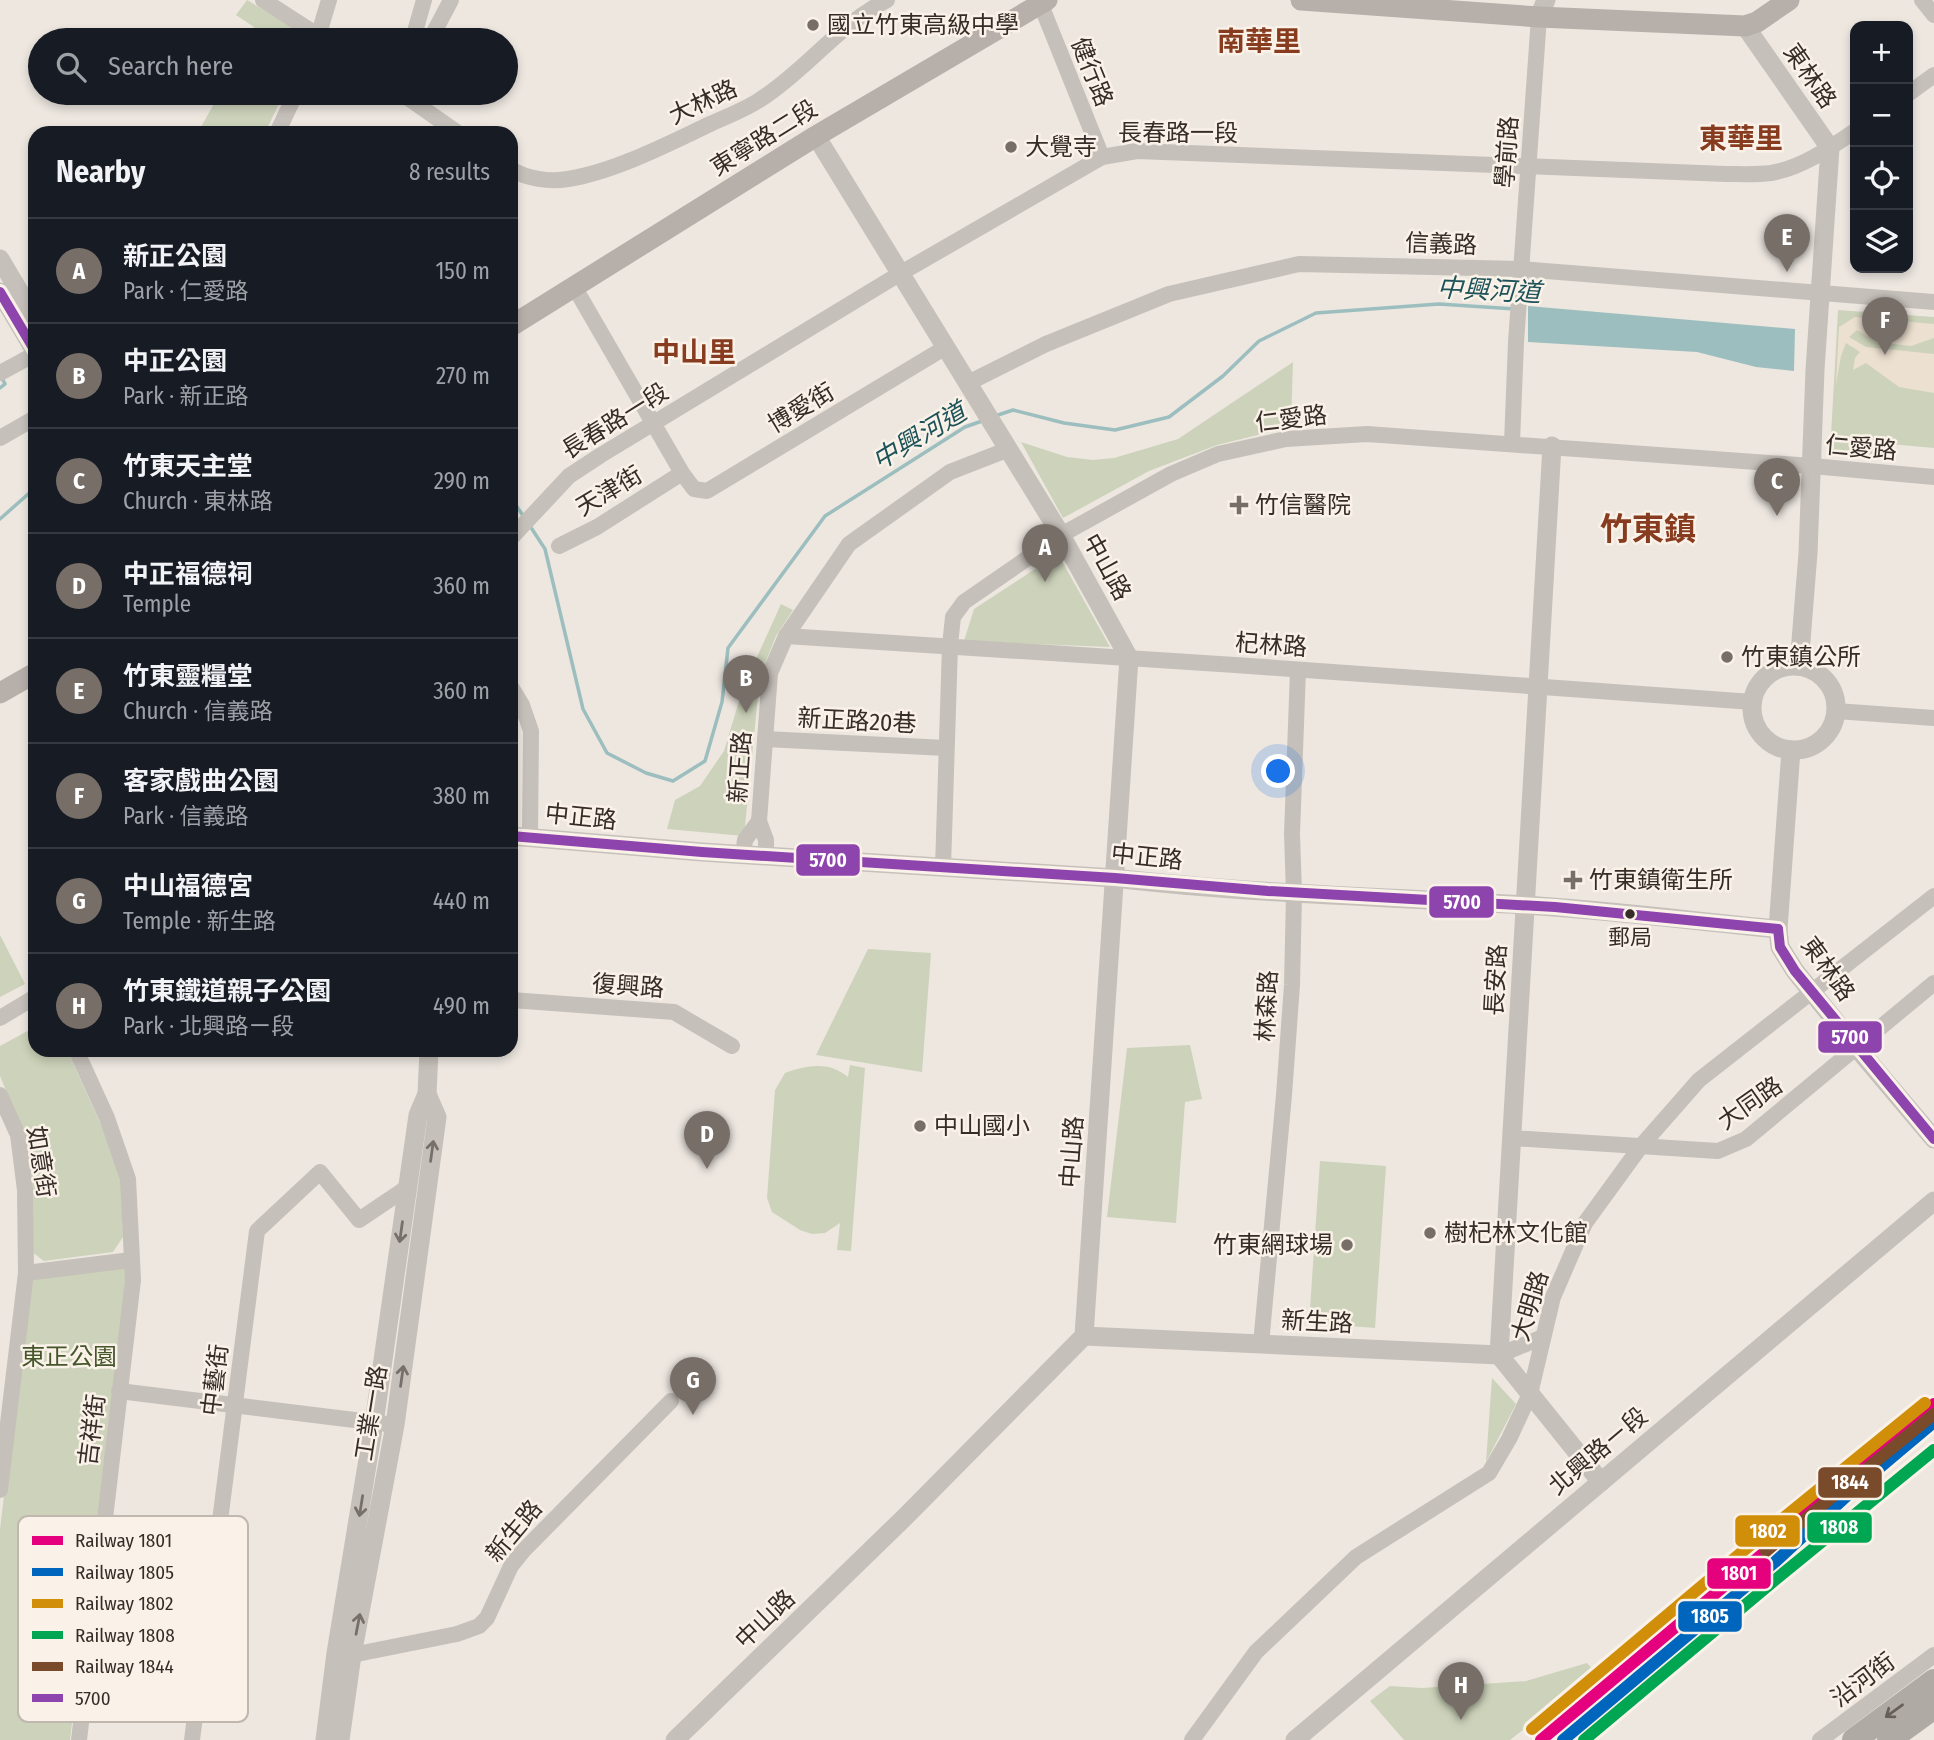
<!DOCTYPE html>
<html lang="en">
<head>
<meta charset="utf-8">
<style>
	body { margin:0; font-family:"Fira Sans Condensed","Noto Sans TC",sans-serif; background:#20242c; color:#f1f3f6 }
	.controls { position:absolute; right:21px; top:21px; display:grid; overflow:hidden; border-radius:14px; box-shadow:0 4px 10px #0003 }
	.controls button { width:63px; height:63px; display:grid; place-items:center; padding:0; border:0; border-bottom:2px solid #363941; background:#171b24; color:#f1f3f6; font:35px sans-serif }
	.you { position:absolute; left:1279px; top:772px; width:24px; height:24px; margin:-18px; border:5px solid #fff; border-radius:50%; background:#1a73e8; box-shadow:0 0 0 10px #1a73e833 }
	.badge { display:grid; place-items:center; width:46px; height:46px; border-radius:50%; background:#776e68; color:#fff; font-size:23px; font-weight:700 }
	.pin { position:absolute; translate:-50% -58px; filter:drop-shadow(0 2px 4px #0008) }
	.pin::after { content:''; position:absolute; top:37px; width:24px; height:21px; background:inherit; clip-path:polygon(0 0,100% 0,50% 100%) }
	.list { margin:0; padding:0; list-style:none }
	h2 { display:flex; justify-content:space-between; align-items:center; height:91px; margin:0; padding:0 28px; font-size:30px }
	h2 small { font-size:23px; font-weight:400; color:#9ea1a6 }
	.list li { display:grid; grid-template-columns:46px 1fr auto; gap:21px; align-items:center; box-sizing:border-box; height:105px; padding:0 28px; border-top:2px solid #363941 }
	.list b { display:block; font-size:26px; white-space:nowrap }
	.list p { margin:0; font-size:23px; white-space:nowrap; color:#9ea1a6 }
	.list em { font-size:23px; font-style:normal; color:#9ea1a6 }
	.icon { flex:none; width:38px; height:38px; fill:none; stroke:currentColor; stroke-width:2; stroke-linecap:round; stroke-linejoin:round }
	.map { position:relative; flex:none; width:1934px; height:1740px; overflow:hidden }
	.search { position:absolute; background:#171b24; box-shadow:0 4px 10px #0003; left:28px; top:28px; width:490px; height:77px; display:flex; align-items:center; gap:18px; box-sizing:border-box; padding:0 24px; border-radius:38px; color:#9ea1a6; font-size:26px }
	.panel { position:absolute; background:#171b24; box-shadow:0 4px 10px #0003; left:28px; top:126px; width:490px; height:931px; border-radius:21px }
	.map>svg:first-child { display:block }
	.green { fill:#cdd3ba }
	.plaza { fill:#ece0d0 }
	.water { fill:#9cbebe }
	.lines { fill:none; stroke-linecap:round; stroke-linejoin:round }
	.stream { stroke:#9cbebe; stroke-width:3.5 }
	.minor { stroke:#c6c0ba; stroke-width:16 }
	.tertiary { stroke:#c6c0ba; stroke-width:19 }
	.secondary { stroke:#b7b0aa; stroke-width:21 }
	.trunk { stroke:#b0aaa4; stroke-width:24 }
	.bus-1-casing { stroke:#faf2e8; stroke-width:16 }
	.bus-1 { stroke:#8e44ad; stroke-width:10 }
	.rail-1-casing { stroke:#faf2e8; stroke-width:18 }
	.rail-2-casing { stroke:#faf2e8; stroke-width:18 }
	.rail-3-casing { stroke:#faf2e8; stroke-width:18 }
	.rail-4-casing { stroke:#faf2e8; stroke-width:18 }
	.rail-5-casing { stroke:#faf2e8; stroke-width:18 }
	.rail-1 { stroke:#e5007d; stroke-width:12 }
	.rail-2 { stroke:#0065bd; stroke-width:12 }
	.rail-3 { stroke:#d18e08; stroke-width:12 }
	.rail-4 { stroke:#00a651; stroke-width:12 }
	.rail-5 { stroke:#7a4b2a; stroke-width:12 }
	.oneway { stroke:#776f6a }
	.oneway2 { stroke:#675f5a }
	.poi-dot { fill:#776e68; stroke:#faf2e8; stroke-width:2.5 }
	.bus-dot { fill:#372d28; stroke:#faf2e8; stroke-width:2.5 }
	.labels { text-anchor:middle; stroke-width:5; stroke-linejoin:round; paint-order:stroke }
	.bus-label { font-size:22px; fill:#372d28; stroke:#faf2e8 }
	.poi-label { font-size:24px; fill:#372d28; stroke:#faf2e8; text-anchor:start }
	.street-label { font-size:24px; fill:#372d28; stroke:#faf2e8 }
	.park-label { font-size:24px; fill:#45562b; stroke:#faf2e8 }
	.water-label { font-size:26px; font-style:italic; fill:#1d5359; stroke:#faf2e8 }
	.quarter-label { font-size:28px; font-weight:bold; fill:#873c1f; stroke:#faf2e8 }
	.district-label { font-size:32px; font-weight:bold; fill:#873c1f; stroke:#faf2e8 }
	.key { fill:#faf2e8; stroke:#c0b7ae; stroke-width:2 }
	.key-label { font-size:19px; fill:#372d28 }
	.line-badge { stroke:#faf2e8; stroke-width:2.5 }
	.badge-label { font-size:19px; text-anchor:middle; font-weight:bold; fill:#fff }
</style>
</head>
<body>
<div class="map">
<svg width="1934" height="1740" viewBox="0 0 1934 1740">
	<rect width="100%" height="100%" fill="#ede7e0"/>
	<g class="green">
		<path d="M 247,0 L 311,38 L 310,40 L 249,40 L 254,27 L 236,15 Z"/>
		<path d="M 220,93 L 284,93 L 265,133 L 206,133 L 207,131 L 201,127 Z"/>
		<path d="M 1838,310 L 1934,317 L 1934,448 L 1879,443 L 1876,458 L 1830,453 Z"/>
		<path d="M 1293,362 L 1291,427 L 1217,445 L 1149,471 L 1063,518 L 1021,442 L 1067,457 L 1093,460 L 1114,458 L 1178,439 Z"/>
		<path d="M 1058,554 L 1110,647 L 964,641 L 974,609 Z"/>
		<path d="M 781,604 L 793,610 L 776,636 L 760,676 L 744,836 L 667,829 L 675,800 L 700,786 L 724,751 L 743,688 Z"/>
		<path d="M 0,935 L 25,984 L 0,997 Z"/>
		<path d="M 868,949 L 931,953 L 922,1072 L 816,1055 Z"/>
		<path d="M 35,1027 L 35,1050 L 67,1050 L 102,1127 L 121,1180 L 123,1237 L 113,1252 L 44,1261 L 32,1252 L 23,1132 L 0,1076 L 0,1046 Z"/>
		<path d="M 1190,1045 L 1202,1099 L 1185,1102 L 1176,1223 L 1107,1217 L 1127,1048 Z"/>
		<path d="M 850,1065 L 865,1068 L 851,1251 L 837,1250 L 840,1223 L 825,1233 L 812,1234 L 800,1230 L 772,1212 L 767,1198 L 775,1090 L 785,1073 C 807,1065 829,1061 848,1077 Z"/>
		<path d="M 1320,1161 L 1386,1166 L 1375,1328 L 1309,1323 Z"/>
		<path d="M 128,1265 L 70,1740 L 0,1740 L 0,1529 L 30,1280 Z"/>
		<path d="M 1492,1378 L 1516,1404 L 1486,1462 Z"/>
		<path d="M 1587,1663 L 1596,1673 L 1510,1740 L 1404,1740 L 1370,1701 L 1390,1686 L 1422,1688 L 1526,1681 Z"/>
	</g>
	<path class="plaza" d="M 1855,317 L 1934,324 L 1934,338 L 1911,346 L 1877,342 L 1857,330 L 1849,337 L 1866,347 L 1934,354 L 1934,393 L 1899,387 L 1866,363 L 1853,370 L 1855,358 L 1860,352 L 1846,343 L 1841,356 L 1836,384 L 1839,327 Z"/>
	<path class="water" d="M 1528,306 L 1795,329 L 1794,371 L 1756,367 L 1697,352 L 1528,342 Z"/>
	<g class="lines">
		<g class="stream">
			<path d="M 0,388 L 5,384 L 1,376"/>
			<path d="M 995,416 L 1013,410 L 1064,423 L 1115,430 L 1169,417 L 1223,376 L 1259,341 L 1316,313 L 1439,304 L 1515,309"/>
			<path d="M 511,498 L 524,517"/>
			<path d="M 0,519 L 35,488"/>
			<path d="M 530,526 L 545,549 L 583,709 L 607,753 L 646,773 L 673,781 L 705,761 L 722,702 L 728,648 L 825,516 L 965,427 L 982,421"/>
		</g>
		<g class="minor">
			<path d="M 263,0 L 325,40"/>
			<path d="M 424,0 L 414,35 L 426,40"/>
			<path d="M 1039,0 L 1102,157"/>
			<path d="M 1922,0 L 1934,15"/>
			<path d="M 317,40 L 329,0"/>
			<path d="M 430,40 L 451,0"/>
			<path d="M 401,93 L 458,133"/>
			<path d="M 1908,94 L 1934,75"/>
			<path d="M 277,133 L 296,93"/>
			<path d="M 511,169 C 526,179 550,182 568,179 C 613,172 666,145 708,125 C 725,117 745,110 761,99 C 806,70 838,25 887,0"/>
			<path d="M 575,288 L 682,473 L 694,489 L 707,491 L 946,347"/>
			<path d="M 0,373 L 35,354"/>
			<path d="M 968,383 L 1046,344 L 1169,294 L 1299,264 L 1521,269 L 1934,302"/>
			<path d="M 0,438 L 35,418"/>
			<path d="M 1512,443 L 1516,342 L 1539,17"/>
			<path d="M 511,538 L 569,476 L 601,455 L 901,273 L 1102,157 L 1137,151 L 1726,174 C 1740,174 1756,175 1771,173 C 1801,168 1830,148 1855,131"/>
			<path d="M 559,546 L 597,527 L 682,473"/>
			<path d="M 786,636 L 1235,665 L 1753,702"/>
			<path d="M 511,687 L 522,705 L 531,731 L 530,837"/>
			<path d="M 1836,711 L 1934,718"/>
			<path d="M 765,739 L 946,748"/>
			<path d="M 743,855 L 745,840 L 759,821"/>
			<path d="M 766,856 L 766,840 L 759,821 L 770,673 L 786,636 L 849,544 L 950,472 L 1009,449"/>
			<path d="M 943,868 L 950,645 L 953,617 L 964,602 L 1061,535 L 1171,474 L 1218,454 L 1286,439 L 1367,434 L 1812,466 L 1934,477"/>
			<path d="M 511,1000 L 674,1012 L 732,1046"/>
			<path d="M 0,1018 L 35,997"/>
			<path d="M 76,1050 L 107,1118 L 128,1179 L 133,1280 L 79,1740"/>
			<path d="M 0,1095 L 18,1135 L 25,1190 L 26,1273 L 0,1490"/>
			<path d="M 1511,1138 L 1718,1151 L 1746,1139 L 1934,983"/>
			<path d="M 26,1273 L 131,1260"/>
			<path d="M 1261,1344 L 1284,1095 L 1292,985 L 1294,894 L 1292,834 L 1298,670"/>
			<path d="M 1499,1355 L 1543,1337"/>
			<path d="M 119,1391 L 395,1425"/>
			<path d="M 342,1653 L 352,1655 L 457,1634 L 479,1626 L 487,1618 L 511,1566 L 523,1551 L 671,1401"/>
			<path d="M 192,1740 L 257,1231 L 320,1172 L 359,1220 L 408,1187"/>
			<path d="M 1192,1740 L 1256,1652 L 1356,1557 L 1489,1473 L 1509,1439 L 1530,1394 L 1553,1297 L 1585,1223 L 1641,1146 L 1699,1080 L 1934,896"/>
			<path d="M 1820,1740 L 1934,1655"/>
		</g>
		<g class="tertiary">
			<path d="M 1539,17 L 1546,0"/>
			<path d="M 1745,26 L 1830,148 L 1815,370 L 1808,553 L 1799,666"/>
			<path d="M 0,259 L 35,318"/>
			<path d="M 0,292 L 35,351"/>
			<path d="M 1552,446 L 1499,1355 L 1601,1482"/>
			<circle cx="1794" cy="708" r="42"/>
			<path d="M 1791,750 L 1778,929 L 1780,947 L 1795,971 L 1857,1048 L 1934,1139"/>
			<path d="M 511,836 L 702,852 L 1115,878 C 1251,894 1387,897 1523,905 C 1608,910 1693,921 1778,929"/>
			<path d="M 1084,1336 L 1499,1355"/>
			<path d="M 325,1740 L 336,1653 L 374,1423 L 418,1115 L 427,1094 L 429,1050"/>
			<path d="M 340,1740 L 352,1655 L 395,1425 L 437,1117 L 427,1094"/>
			<path d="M 675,1740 L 905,1517 L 1084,1336 L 1129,658 L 1061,535 L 816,136"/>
			<path d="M 1295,1740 L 1934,1201"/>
		</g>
		<g class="secondary">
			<path d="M 1301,0 L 1539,17 L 1745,26 L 1757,22 L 1789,0"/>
			<path d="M 511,326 L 816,136 L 1047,0"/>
			<path d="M 0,693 L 35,673"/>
		</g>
		<g class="trunk">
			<path d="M 1854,1740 L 1934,1681"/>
			<path d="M 1889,1740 L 1934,1707"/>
		</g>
		<g class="bus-1-casing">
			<g id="bus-1">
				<path d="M 0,292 L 35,351"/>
				<path d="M 511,836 L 702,852 L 1115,878 L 1268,891 L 1555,907 L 1778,929"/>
				<path d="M 1778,929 L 1780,947 L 1795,971 L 1934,1139"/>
			</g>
		</g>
		<use href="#bus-1" class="bus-1"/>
		<g class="rail-1-casing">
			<path id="rail-1" d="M 1541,1740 L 1766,1551 L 1843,1480 L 1934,1404"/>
		</g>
		<g class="rail-2-casing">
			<path id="rail-2" d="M 1563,1740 L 1775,1562 L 1852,1491 L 1934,1422"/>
		</g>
		<g class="rail-3-casing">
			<path id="rail-3" d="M 1532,1729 L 1748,1547 L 1925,1403"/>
		</g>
		<g class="rail-4-casing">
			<path id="rail-4" d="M 1584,1740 L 1775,1580 L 1934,1450"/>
		</g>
		<g class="rail-5-casing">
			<path id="rail-5" d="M 1766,1551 L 1934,1414"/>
		</g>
		<use href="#rail-1" class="rail-1"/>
		<use href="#rail-2" class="rail-2"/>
		<use href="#rail-3" class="rail-3"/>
		<use href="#rail-4" class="rail-4"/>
		<use href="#rail-5" class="rail-5"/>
	</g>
	<defs><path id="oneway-shaft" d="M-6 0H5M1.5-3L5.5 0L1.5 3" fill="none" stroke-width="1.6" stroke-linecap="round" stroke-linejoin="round" transform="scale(1.75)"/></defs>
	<g class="oneway">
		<use href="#oneway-shaft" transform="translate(432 1151) rotate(-82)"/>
		<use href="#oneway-shaft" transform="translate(401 1232) rotate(98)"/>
		<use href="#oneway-shaft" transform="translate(402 1376) rotate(-82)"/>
		<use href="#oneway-shaft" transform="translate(361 1506) rotate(99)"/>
		<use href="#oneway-shaft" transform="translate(358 1624) rotate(-79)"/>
	</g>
	<use class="oneway2" href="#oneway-shaft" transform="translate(1894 1711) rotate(144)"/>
	<g class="poi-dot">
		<circle cx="813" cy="25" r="7"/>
		<circle cx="1011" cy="147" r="7"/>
		<path d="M1235.5 494.5h7v7h7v7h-7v7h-7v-7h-7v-7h7z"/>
		<circle cx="1727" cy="657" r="7"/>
		<path d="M1569.5 869.5h7v7h7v7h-7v7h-7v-7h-7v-7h7z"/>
		<circle cx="920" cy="1126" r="7"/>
		<circle cx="1430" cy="1233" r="7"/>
		<circle cx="1347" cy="1245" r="7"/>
	</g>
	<circle class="bus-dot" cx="1630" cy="914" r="6"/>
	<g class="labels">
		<g class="bus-label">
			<text x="1630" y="945">郵局</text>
		</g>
		<g class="poi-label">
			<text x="827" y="33">國立竹東高級中學</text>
			<text x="1025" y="155">大覺寺</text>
			<text x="1255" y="513">竹信醫院</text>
			<text x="1741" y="665">竹東鎮公所</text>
			<text x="1589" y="888">竹東鎮衛生所</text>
			<text x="934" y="1134">中山國小</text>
			<text x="1444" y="1241">樹杞林文化館</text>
			<text x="1333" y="1253" text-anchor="end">竹東網球場</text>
		</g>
		<g class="street-label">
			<text transform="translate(1092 72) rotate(68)" y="8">健行路</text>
			<text transform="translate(1810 76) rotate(55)" y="8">東林路</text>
			<text transform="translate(703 102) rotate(-25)" y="8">大林路</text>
			<text x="1178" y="141">長春路一段</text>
			<text transform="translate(764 138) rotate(-32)" y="8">東寧路二段</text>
			<text transform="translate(1507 152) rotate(-86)" y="8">學前路</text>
			<text transform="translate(1441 244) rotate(2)" y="8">信義路</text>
			<text transform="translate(801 408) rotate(-31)" y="8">博愛街</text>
			<text transform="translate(1291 419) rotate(-7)" y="8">仁愛路</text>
			<text transform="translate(615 421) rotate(-32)" y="8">長春路一段</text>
			<text transform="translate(1861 448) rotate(5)" y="8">仁愛路</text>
			<text transform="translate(609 491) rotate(-31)" y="8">天津街</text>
			<text transform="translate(1107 567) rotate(61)" y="8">中山路</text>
			<text transform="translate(1271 645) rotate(4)" y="8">杞林路</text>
			<text transform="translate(857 721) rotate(3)" y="8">新正路20巷</text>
			<text transform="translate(740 767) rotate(-86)" y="8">新正路</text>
			<text transform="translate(581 817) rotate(6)" y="8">中正路</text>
			<text transform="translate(1147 857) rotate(6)" y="8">中正路</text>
			<text transform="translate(1828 969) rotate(54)" y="8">東林路</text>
			<text transform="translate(1496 980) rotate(-87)" y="8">長安路</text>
			<text transform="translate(628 986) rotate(4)" y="8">復興路</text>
			<text transform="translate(1267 1006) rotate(-87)" y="8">林森路</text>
			<text transform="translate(1750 1103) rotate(-35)" y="8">大同路</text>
			<text transform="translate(1072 1152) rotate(-86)" y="8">中山路</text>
			<text transform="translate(41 1162) rotate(81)" y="8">如意街</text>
			<text transform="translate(1530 1306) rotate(-73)" y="8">大明路</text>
			<text transform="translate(1317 1322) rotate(3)" y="8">新生路</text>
			<text transform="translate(215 1380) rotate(-83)" y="8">中藝街</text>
			<text transform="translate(371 1413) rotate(-81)" y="8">工業一路</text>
			<text transform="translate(92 1430) rotate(-83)" y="8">吉祥街</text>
			<text transform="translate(1598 1451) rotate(-40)" y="8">北興路ㄧ段</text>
			<text transform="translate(514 1531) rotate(-50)" y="8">新生路</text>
			<text transform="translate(765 1619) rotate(-44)" y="8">中山路</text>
			<text transform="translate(1863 1680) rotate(-37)" y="8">沿河街</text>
		</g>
		<g class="park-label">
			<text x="69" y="1365">東正公園</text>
		</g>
		<g class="water-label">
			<text transform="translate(1489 290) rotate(3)" y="9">中興河道</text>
			<text transform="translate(919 436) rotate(-31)" y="9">中興河道</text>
		</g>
		<g class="quarter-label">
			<text x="1259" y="51">南華里</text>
			<text x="1741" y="148">東華里</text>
			<text x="694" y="362">中山里</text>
		</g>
		<g class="district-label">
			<text x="1648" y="540">竹東鎮</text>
		</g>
	</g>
	<rect x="18" y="1516" width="230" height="206" rx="10" class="key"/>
	<rect x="32" y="1536" width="31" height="9" fill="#e5007d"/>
	<rect x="32" y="1568" width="31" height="8" fill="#0065bd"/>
	<rect x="32" y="1599" width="31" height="9" fill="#d18e08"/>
	<rect x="32" y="1631" width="31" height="8" fill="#00a651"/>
	<rect x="32" y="1662" width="31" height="9" fill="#7a4b2a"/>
	<rect x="32" y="1694" width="31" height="8" fill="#8e44ad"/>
	<g class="key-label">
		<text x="75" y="1547">Railway 1801</text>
		<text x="75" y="1579">Railway 1805</text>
		<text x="75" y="1610">Railway 1802</text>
		<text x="75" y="1642">Railway 1808</text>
		<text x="75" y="1673">Railway 1844</text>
		<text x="75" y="1705">5700</text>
	</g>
	<g class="line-badge">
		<rect x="795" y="843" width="66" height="34" rx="7" fill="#8e44ad"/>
		<rect x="1428" y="885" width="67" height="34" rx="7" fill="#8e44ad"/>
		<rect x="1817" y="1020" width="66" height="34" rx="7" fill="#8e44ad"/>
		<rect x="1817" y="1466" width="66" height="33" rx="7" fill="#7a4b2a"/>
		<rect x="1806" y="1511" width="67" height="33" rx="7" fill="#00a651"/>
		<rect x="1734" y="1514" width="67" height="34" rx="7" fill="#d18e08"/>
		<rect x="1706" y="1557" width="66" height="33" rx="7" fill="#e5007d"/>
		<rect x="1677" y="1600" width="66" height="33" rx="7" fill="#0065bd"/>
	</g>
	<g class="badge-label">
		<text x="828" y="867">5700</text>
		<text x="1462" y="909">5700</text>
		<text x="1850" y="1044">5700</text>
		<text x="1850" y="1489">1844</text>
		<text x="1839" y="1534">1808</text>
		<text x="1768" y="1538">1802</text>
		<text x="1739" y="1580">1801</text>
		<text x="1710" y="1623">1805</text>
	</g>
</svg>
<div class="controls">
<button>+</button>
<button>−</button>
<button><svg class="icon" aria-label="locate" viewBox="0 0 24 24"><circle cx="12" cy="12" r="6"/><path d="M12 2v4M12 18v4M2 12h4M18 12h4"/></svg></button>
<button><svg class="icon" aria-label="layers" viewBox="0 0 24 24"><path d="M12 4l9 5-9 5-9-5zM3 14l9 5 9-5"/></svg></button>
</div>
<div class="you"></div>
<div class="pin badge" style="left:1045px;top:582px">A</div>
<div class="pin badge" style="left:746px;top:713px">B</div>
<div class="pin badge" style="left:1777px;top:516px">C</div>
<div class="pin badge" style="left:707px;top:1169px">D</div>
<div class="pin badge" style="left:1787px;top:272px">E</div>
<div class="pin badge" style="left:1885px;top:355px">F</div>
<div class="pin badge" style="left:693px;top:1415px">G</div>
<div class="pin badge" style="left:1461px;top:1720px">H</div>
<div class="search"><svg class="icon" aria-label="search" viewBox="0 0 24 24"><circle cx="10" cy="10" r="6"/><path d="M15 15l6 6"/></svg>Search here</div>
<section class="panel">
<h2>Nearby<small>8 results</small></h2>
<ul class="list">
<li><span class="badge">A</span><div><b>新正公園</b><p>Park · 仁愛路</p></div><em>150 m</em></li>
<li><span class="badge">B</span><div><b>中正公園</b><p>Park · 新正路</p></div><em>270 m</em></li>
<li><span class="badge">C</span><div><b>竹東天主堂</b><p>Church · 東林路</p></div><em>290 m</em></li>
<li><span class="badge">D</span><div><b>中正福德祠</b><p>Temple</p></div><em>360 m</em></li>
<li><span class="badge">E</span><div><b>竹東靈糧堂</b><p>Church · 信義路</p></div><em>360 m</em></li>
<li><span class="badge">F</span><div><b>客家戲曲公園</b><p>Park · 信義路</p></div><em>380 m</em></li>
<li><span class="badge">G</span><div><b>中山福德宮</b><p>Temple · 新生路</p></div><em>440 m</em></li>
<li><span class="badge">H</span><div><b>竹東鐵道親子公園</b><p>Park · 北興路ㄧ段</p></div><em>490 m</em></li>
</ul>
</section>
</div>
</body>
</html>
